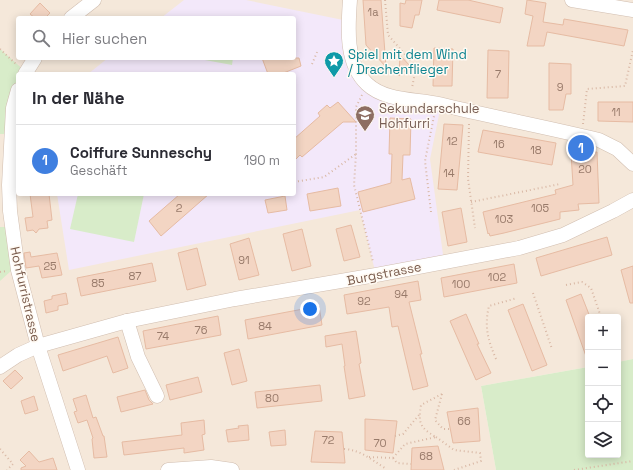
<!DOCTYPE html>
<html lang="de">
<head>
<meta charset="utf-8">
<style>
	body { margin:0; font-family:"Space Grotesk",sans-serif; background:#f7f7f7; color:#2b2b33 }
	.controls { position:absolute; right:12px; bottom:12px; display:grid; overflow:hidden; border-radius:4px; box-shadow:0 2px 10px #0003 }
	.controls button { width:36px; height:36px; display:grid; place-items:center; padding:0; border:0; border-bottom:1px solid #e1e1e2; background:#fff; color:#2b2b33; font:20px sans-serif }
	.you { position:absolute; left:310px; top:309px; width:14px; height:14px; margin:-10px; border:3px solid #fff; border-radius:50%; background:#1a73e8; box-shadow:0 0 0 6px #1a73e833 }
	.badge { display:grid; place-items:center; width:26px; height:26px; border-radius:50%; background:#ea580c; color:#fff; font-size:13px; font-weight:700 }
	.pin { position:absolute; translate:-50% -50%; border:2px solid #fff; box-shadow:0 1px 4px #0006 }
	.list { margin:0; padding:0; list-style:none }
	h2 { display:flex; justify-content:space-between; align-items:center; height:52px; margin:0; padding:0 16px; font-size:17px }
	h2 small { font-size:13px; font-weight:400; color:#7c7c81 }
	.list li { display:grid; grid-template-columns:26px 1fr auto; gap:12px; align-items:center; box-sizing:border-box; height:72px; padding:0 16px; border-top:1px solid #e1e1e2 }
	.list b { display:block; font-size:15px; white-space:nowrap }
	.list p { margin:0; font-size:13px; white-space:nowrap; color:#7c7c81 }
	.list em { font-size:13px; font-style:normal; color:#7c7c81 }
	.icon { flex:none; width:22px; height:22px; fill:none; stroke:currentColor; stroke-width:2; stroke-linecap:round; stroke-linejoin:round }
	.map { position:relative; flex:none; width:633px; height:470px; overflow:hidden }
	.search { position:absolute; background:#fff; box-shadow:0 2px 10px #0003; left:16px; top:16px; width:280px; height:44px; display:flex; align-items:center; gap:10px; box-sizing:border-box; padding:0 14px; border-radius:4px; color:#7c7c81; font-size:15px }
	.panel { position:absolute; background:#fff; box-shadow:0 2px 10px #0003; left:16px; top:72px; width:280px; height:124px; border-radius:4px }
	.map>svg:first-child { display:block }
	.residential { fill:#f5e8da; fill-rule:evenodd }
	.education { fill:#f3e8fa }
	.green { fill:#d8ecc9 }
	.building { fill:#f3d5c3; stroke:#e6bba3 }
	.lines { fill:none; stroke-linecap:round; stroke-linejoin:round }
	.minor-casing { stroke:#d1beb0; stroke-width:15 }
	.path { stroke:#d9b8a5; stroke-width:2; stroke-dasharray:1 3; stroke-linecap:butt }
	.minor { stroke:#fff; stroke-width:14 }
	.labels { text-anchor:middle; stroke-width:3; stroke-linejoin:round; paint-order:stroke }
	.number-label { font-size:11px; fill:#987a6a }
	.culture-label { font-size:13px; fill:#0d838f; stroke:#fffaf3; text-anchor:start }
	.education-label { font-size:13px; fill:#785e54; stroke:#fffaf3; text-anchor:start }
	.street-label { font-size:13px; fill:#7a5c4d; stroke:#fffaf3 }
</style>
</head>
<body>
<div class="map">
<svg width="633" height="470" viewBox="0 0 633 470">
	<rect width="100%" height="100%" fill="#fdf6ec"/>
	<path class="residential" d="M 0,0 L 633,0 L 633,359 L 618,362 L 618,317 L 588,317 L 588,367 L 481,386 L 496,470 L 0,470 ZM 18,18 L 294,18 L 294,58 L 18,58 ZM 18,74 L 294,74 L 294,194 L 18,194 Z"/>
	<path class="education" d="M 184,0 L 246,0 L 348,21 L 367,84 L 441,105 L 430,159 L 444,262 L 376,275 L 360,210 L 69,270 L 57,194 L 294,194 L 294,74 L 88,74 L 108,58 L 294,58 L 294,18 L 161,18 Z"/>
	<g class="green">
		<path d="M 0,49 L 26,72 L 25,74 L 18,74 L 18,94 L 11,134 L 0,134 Z"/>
		<path d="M 194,58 L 233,58 L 232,65 Z"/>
		<path d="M 78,194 L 144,194 L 134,242 L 70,229 Z"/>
		<path d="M 0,227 L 12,227 L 11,271 L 0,281 Z"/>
		<path d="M 633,359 L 633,470 L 496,470 L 481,386 L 588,367 L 588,455 L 618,455 L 618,362 Z"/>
	</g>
	<g class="building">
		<path d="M 363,0 L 381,0 L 386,67 L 366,45 Z"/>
		<path d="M 406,0 L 422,0 L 419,15 L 415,15 L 412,28 L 400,26 L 400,3 L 405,4 Z"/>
		<path d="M 439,0 L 468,0 L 503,8 L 500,23 L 437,10 Z"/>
		<path d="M 527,0 L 546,3 L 543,22 L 563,25 L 564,19 L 628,30 L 624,46 L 547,32 L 544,46 L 527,46 L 533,16 L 525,14 Z"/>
		<path d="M 40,3 L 50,13 L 45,18 L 35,18 L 30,14 Z"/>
		<path d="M 434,48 L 453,49 L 452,86 L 433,86 Z"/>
		<path d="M 488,50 L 509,51 L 508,98 L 487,98 Z"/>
		<path d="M 400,55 L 410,66 L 399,76 Z"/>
		<path d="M 262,58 L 299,58 L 301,66 L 281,74 L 268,74 Z"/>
		<path d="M 549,63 L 571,64 L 571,94 L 566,94 L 563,110 L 549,110 Z"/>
		<path d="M 338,102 L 356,122 L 343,122 L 302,157 L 300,155 L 294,161 L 294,139 L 320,116 L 318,113 L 327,105 L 330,108 Z"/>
		<path d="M 598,102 L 633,102 L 633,122 L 598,121 Z"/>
		<path d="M 390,118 L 411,119 L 410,155 L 403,155 L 402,180 L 410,178 L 415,199 L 363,212 L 358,192 L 391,183 L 392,154 L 389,154 Z"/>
		<path d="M 444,124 L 463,125 L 457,190 L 438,189 Z"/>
		<path d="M 483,130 L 556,143 L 552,165 L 478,152 Z"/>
		<path d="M 597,152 L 599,203 L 578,204 L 579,210 L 560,212 L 560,219 L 504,233 L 490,236 L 489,233 L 488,234 L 483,212 L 556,194 L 555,190 L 573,185 L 571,153 Z"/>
		<path d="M 338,188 L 341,206 L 310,211 L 307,194 Z"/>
		<path d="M 30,194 L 49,194 L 52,220 L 47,221 L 48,228 L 39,229 L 36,233 L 33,230 L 27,231 L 25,218 L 33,217 Z"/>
		<path d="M 180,194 L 209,194 L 161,236 L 149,221 Z"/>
		<path d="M 285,196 L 287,210 L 268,213 L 265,200 Z"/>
		<path d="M 461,208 L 467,242 L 448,246 L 442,212 Z"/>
		<path d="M 351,225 L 360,257 L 344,261 L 336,229 Z"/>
		<path d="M 302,229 L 311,266 L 292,271 L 283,234 Z"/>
		<path d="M 607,237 L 612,255 L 541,276 L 536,258 Z"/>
		<path d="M 249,238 L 259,275 L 239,280 L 230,244 Z"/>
		<path d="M 197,248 L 206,285 L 187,290 L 178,253 Z"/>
		<path d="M 30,252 L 31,257 L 57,253 L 62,275 L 42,278 L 39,266 L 26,268 L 24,253 Z"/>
		<path d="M 152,263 L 156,281 L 81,296 L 77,278 Z"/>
		<path d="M 514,264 L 517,283 L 444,297 L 441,278 Z"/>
		<path d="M 633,266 L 633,303 L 630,303 L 621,270 Z"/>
		<path d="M 418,281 L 421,300 L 409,302 L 422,354 L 420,354 L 428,386 L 413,390 L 398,326 L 392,327 L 389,307 L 347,314 L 344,295 Z"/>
		<path d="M 66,293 L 68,304 L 58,306 L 58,310 L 46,313 L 44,301 L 52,299 L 52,296 Z"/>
		<path d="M 581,294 L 590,317 L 588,317 L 587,359 L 566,300 Z"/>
		<path d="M 523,304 L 547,365 L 532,371 L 508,310 Z"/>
		<path d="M 319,306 L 322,325 L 248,339 L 245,320 Z"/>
		<path d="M 466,314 L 479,344 L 477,344 L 491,373 L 476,380 L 450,321 Z"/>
		<path d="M 218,316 L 221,335 L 146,349 L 143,331 Z"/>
		<path d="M 356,331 L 361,363 L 359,364 L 365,396 L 349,399 L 344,366 L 345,366 L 342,344 L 326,347 L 325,336 Z"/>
		<path d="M 118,337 L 128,368 L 113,373 L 107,356 L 63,371 L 58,355 Z"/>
		<path d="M 239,349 L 247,381 L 232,385 L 224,353 Z"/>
		<path d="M 15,370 L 23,378 L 11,389 L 3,381 Z"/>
		<path d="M 198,377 L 202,392 L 170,400 L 166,385 Z"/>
		<path d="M 320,385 L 322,401 L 257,408 L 255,392 Z"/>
		<path d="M 145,390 L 149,400 L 153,404 L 121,412 L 117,397 Z"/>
		<path d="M 86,395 L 93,418 L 96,417 L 103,436 L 104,436 L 107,457 L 94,458 L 92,439 L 93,438 L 87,420 L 78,423 L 74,412 L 77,411 L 73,399 Z"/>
		<path d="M 34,396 L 38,410 L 25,414 L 21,401 Z"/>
		<path d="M 478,408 L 480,441 L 453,443 L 447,412 Z"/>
		<path d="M 365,419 L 397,421 L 393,453 L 365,450 Z"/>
		<path d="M 204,420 L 205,434 L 202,435 L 204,450 L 184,453 L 184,448 L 124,455 L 122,442 L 182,435 L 181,423 Z"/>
		<path d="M 248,425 L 249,440 L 228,442 L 226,430 L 239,428 L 238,426 Z"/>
		<path d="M 285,430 L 286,445 L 271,446 L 269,432 Z"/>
		<path d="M 315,431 L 342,432 L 345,463 L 311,462 Z"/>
		<path d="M 438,446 L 444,470 L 411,470 L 412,448 Z"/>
		<path d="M 29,451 L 39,462 L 53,458 L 57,470 L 21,470 L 21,468 L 26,466 L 20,460 Z"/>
	</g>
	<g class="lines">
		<g class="minor-casing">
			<g id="minor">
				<path d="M 350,0 C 348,27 345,63 367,84 C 385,101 415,99 439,104 C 492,117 546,127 599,140 L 617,149 L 633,164"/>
				<path d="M 572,0 L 633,10"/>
				<path d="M 71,18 L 94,0"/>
				<path d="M 25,74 L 35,58"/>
				<path d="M 18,90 L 13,108 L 9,185 L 10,211 L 18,270 L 38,346 L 78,470"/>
				<path d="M 127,321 L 138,357 L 157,396"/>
				<path d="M 0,367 L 18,355 L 38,346 L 127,321 L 235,299 L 376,275 L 519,248 L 563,235 L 613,211 L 633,200"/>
				<path d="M 168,470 L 211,467 L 232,470"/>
			</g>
		</g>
		<g class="path">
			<path d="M 385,0 L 388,35 L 416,67 L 412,88"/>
			<path d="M 0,49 L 17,65"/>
			<path d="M 312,64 L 318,50"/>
			<path d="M 362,95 L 356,107 L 356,154 L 354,185 L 373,262"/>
			<path d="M 469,124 L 468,179 L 475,228"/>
			<path d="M 583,124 L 587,89 L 625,86 L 633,50"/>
			<path d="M 294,182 L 324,177 L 356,154"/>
			<path d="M 471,202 L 560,184"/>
			<path d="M 431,212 L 425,161 L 434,116"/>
			<path d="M 0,272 L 7,271"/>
			<path d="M 566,285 L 582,282 L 591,288 L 601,317"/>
			<path d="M 533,293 L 552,349"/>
			<path d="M 496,359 C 488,340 484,327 489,306 L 517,298"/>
			<path d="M 442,394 L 435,420 L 443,429 L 450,429"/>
			<path d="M 395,436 L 403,434 L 419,415"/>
			<path d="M 436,437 L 454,450 L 480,453 L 481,461 L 454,470"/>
			<path d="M 0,449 L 13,464 L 7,470"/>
			<path d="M 344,449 C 361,450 370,459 385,468 L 385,470"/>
			<path d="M 369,457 L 393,458 L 397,463 L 411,464"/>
			<path d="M 393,458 L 405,444 L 436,437 C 420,428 418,423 421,405 L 442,394 L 443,392"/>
			<path d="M 574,470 L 633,461"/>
		</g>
		<use href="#minor" class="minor"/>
	</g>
	<defs>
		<g id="sight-pin" transform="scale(1)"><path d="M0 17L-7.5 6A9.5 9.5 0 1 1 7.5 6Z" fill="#0f9aa8" stroke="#fffaf3"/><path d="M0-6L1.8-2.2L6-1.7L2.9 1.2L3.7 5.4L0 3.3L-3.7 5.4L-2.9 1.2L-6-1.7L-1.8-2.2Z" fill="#fff"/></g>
		<g id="school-pin" transform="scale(1)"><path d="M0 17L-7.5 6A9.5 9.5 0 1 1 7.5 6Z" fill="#8d6e63" stroke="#fffaf3"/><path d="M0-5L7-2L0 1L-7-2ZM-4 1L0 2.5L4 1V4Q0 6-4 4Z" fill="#fff"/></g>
	</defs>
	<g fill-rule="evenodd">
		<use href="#sight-pin" x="334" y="61"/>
		<use href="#school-pin" x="365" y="115"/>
	</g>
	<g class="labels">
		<g class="number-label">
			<text x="373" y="16">1a</text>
			<text x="498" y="78">7</text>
			<text x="560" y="91">9</text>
			<text x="616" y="116">11</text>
			<text x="452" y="145">12</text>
			<text x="499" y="148">16</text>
			<text x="536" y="154">18</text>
			<text x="585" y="173">20</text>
			<text x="449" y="177">14</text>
			<text x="179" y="212">2</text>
			<text x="540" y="212">105</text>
			<text x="504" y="223">103</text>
			<text x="244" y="264">91</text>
			<text x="50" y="270">25</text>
			<text x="135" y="280">87</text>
			<text x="497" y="281">102</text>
			<text x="98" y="287">85</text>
			<text x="461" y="288">100</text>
			<text x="401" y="298">94</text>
			<text x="364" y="305">92</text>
			<text x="265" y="330">84</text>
			<text x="201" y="334">76</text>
			<text x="163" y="340">74</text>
			<text x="272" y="402">80</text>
			<text x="464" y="425">66</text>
			<text x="328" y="444">72</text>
			<text x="380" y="447">70</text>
			<text x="426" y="460">68</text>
		</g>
		<g class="culture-label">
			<text x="348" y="59">Spiel mit dem Wind<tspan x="348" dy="15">/ Drachenflieger</tspan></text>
		</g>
		<g class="education-label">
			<text x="379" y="113">Sekundarschule<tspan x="379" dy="15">Hohfurri</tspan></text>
		</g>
		<g class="street-label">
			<text transform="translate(384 273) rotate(-11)" y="5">Burgstrasse</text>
			<text transform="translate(26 294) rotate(77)" y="5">Hohfurristrasse</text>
		</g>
	</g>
</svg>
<div class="controls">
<button>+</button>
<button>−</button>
<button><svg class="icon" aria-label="locate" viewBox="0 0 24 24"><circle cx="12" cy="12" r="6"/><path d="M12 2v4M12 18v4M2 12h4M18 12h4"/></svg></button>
<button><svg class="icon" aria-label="layers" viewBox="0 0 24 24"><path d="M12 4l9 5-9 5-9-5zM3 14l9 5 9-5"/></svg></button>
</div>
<div class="you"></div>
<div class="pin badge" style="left:581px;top:148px;background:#3f7fe0">1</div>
<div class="search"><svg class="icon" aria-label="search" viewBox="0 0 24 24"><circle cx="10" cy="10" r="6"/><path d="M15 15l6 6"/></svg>Hier suchen</div>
<section class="panel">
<h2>In der Nähe<small></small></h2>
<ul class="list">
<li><span class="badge" style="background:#3f7fe0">1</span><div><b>Coiffure Sunneschy</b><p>Geschäft</p></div><em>190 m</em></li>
</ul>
</section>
</div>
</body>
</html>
